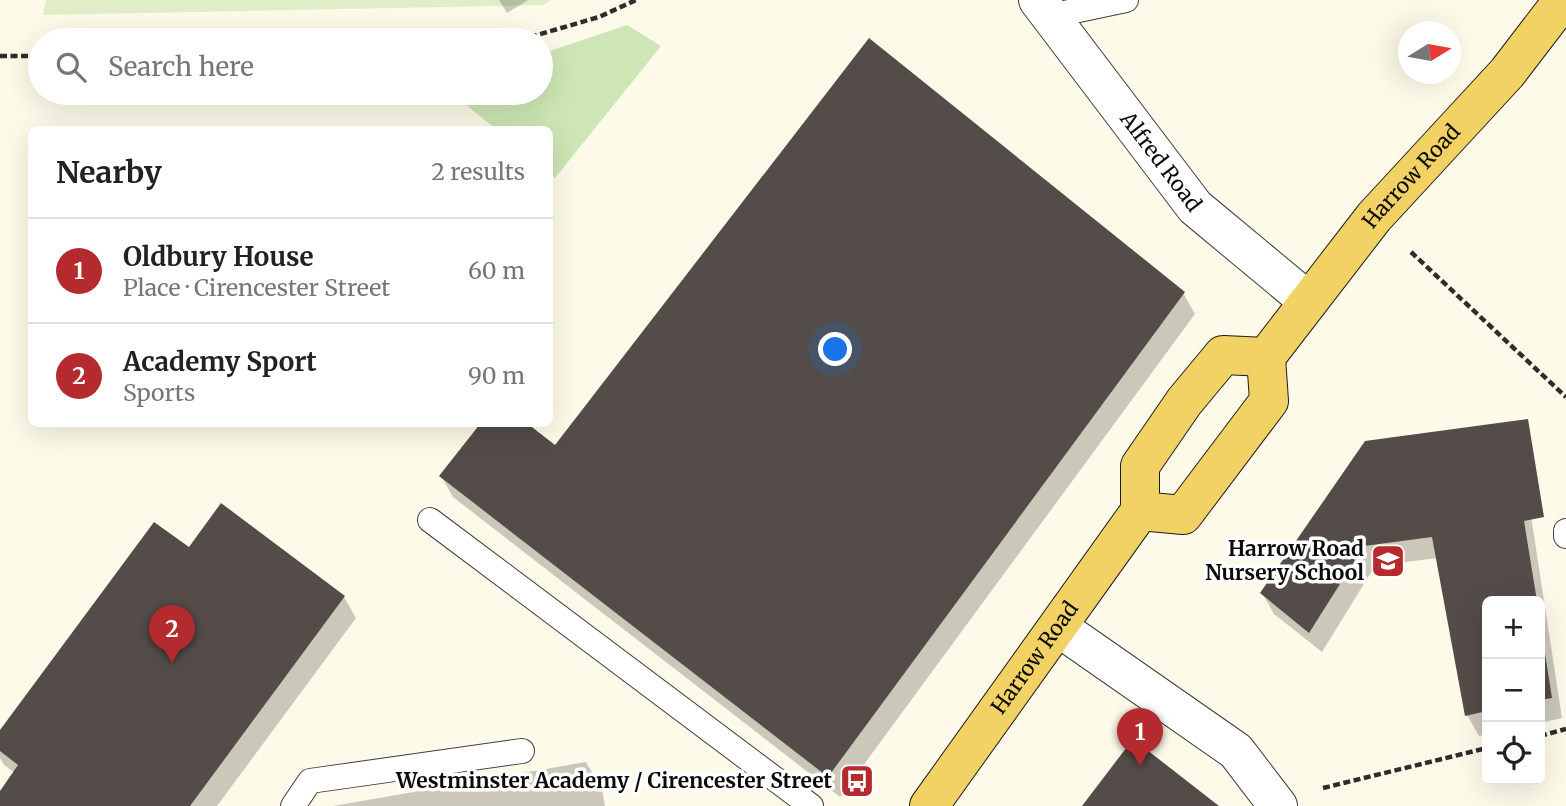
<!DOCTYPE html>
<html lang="en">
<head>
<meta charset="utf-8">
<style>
	body { margin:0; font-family:Merriweather,serif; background:#f6f6f6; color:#222 }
	.controls { position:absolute; right:21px; bottom:21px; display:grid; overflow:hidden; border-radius:10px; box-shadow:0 7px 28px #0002 }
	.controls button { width:63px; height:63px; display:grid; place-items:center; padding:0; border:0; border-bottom:2px solid #e0e0e0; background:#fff; color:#222; font:35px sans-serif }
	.compass { position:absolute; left:1398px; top:21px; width:63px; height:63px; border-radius:50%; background:#fff; box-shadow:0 7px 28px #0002; rotate:79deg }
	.you { position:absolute; left:836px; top:350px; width:24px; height:24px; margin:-18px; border:5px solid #fff; border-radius:50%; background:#1a73e8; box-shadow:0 0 0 10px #1a73e833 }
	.badge { display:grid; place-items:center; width:46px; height:46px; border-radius:50%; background:#b42a2e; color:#fff; font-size:23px; font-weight:700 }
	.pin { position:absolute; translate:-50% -58px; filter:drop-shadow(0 2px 4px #0008) }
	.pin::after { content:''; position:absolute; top:37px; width:24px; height:21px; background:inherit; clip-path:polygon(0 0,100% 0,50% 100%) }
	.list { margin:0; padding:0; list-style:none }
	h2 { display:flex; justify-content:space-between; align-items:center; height:91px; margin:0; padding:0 28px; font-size:30px }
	h2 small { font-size:23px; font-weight:400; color:#767676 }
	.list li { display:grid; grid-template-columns:46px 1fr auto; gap:21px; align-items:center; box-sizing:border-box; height:105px; padding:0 28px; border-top:2px solid #e0e0e0 }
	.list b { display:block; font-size:26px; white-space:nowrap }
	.list p { margin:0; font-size:23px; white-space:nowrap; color:#767676 }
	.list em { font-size:23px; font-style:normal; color:#767676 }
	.icon { flex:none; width:38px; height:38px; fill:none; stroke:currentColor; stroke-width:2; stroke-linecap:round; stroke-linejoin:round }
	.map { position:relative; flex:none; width:1566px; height:806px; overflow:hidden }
	.search { position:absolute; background:#fff; box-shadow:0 7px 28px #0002; left:28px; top:28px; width:525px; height:77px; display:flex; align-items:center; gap:18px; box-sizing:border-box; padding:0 24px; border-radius:38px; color:#767676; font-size:26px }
	.panel { position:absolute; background:#fff; box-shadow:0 7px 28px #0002; left:28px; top:126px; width:525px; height:301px; border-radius:10px }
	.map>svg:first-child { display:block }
	.green { fill:#cee6b5 }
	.pitch { fill:#e0eec7 }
	.shadow { fill:#0003 }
	.building { fill:#534c48 }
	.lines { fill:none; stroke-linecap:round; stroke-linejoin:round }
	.lane-casing { stroke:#3e3e3e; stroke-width:26 }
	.street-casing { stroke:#3e3e3e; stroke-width:40 }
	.primary-casing { stroke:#1c1c1c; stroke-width:40 }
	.path { stroke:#2d2d2d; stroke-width:4.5; stroke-dasharray:7 3.5; stroke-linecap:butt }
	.lane { stroke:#fff; stroke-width:24 }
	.street { stroke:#fff; stroke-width:38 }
	.primary { stroke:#f3d265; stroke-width:38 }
	.labels { text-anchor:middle; stroke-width:7; stroke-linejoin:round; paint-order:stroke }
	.street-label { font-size:21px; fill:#0b0b0b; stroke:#fff }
	.poi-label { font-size:21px; font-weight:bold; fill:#0b0b0b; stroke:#fff; text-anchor:end }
</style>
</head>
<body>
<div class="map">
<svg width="1566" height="806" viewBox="0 0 1566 806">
	<rect width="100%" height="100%" fill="#fefae9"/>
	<path class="green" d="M 627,25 L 661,46 L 555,178 L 550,173 L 550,130 L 496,129 L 451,93 L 541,93 L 541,54 Z"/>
	<path class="pitch" d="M 46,0 L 551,0 L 543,5 L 43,15 Z"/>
	<g class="shadow">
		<path d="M 499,0 L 528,0 L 507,13 Z"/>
		<path d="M 1183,293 L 1195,314 L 840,797 L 453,497 L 441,476 L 482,424 L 525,424 L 555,447 Z"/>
		<path d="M 1520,444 L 1562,718 L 1540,723 L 1540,601 L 1487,601 L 1487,734 L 1479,736 L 1467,715 L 1437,558 L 1375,566 L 1322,652 L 1274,614 L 1262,593 Z"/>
		<path d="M 189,550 L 344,597 L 356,618 L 217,806 L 0,806 L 0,794 L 15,773 L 4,765 L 0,758 L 0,733 Z"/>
		<path d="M 586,762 L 602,789 L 605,806 L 333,806 Z"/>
	</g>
	<g class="building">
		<path d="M 869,38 L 1185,292 L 828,777 L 439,476 L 480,424 L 528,424 L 555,445 Z"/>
		<path d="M 1528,419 L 1544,517 L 1524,521 L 1537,601 L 1487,601 L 1487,711 L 1465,716 L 1432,537 L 1364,546 L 1309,633 L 1260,593 L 1365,441 Z"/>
		<path d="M 221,503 L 345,596 L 190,806 L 0,806 L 0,791 L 18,765 L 0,751 L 0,730 L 154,522 L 189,547 Z"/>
		<path d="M 1540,622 L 1552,698 L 1540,700 Z"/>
		<path d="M 1133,739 L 1219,806 L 1082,806 Z"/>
	</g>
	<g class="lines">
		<g class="lane-casing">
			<g id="lane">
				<path d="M 1050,16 L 1126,0"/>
				<path d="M 430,520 L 811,806"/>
				<path d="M 1566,531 L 1566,536"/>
				<path d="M 293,806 L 310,781 L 522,751"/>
			</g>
		</g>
		<g class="street-casing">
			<g id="street">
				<path id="s1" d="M 1038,0 L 1195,207 L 1308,301"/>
				<path d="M 1058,627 L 1236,751 L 1278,806"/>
			</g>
		</g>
		<g class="primary-casing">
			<g id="primary">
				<path id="s2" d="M 1140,511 L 1183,515 L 1269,401 L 1266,357 L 1374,217 L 1507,73 L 1563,0"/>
				<path id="s3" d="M 929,806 L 1140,511 L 1140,466 L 1184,402 L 1223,355 L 1266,357"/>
			</g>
		</g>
		<g class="path">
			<path d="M 520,40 L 599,17 L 636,0"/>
			<path d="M 0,56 L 40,56"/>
			<path d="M 1411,252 L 1566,397"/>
			<path d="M 1540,736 L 1566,729"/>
			<path d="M 1323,788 L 1487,748"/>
		</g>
		<use href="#lane" class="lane"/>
		<use href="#street" class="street"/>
		<use href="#primary" class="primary"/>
	</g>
	<defs>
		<g id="school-square" transform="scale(1.75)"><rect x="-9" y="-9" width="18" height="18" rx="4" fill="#b42a2e" stroke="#fff"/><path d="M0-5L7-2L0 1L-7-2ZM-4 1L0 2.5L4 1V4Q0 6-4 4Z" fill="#fff"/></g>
		<g id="bus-square" transform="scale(1.75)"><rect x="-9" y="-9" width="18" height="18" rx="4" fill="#b42a2e" stroke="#fff"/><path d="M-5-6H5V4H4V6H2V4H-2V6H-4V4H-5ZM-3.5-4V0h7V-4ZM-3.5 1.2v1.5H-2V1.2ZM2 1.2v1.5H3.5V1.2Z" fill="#fff"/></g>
	</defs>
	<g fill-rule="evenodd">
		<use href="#school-square" x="1388" y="561"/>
		<use href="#bus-square" x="857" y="781"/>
	</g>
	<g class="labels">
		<g class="street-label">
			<text dy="7" stroke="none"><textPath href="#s1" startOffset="203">Alfred Road</textPath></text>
			<text dy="7" stroke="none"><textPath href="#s2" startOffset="462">Harrow Road</textPath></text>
			<text dy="7" stroke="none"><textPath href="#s3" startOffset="182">Harrow Road</textPath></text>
		</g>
		<g class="poi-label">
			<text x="1364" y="556">Harrow Road<tspan x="1364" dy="24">Nursery School</tspan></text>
			<text x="832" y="788">Westminster Academy / Cirencester Street</text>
		</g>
	</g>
</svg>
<div class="controls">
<button>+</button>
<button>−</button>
<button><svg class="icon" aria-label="locate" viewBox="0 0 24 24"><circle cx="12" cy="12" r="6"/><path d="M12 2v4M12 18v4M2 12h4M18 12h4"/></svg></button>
</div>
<svg class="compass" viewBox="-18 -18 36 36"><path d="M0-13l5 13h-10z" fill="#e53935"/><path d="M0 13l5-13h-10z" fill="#767676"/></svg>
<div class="you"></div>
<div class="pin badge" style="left:1140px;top:766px">1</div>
<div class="pin badge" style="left:172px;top:663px">2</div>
<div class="search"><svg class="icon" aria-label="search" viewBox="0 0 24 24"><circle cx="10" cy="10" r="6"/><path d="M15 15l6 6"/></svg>Search here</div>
<section class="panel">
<h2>Nearby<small>2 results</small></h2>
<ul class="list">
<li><span class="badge">1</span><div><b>Oldbury House</b><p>Place · Cirencester Street</p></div><em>60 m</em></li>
<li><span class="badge">2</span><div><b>Academy Sport</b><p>Sports</p></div><em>90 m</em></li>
</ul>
</section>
</div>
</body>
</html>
